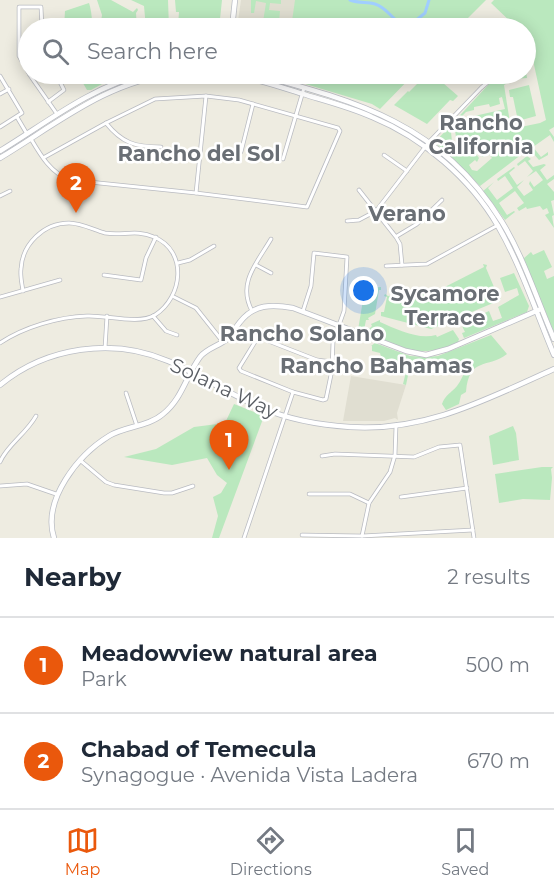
<!DOCTYPE html>
<html lang="en">
<head>
<meta charset="utf-8">
<style>
	body { margin:0; font-family:Montserrat,sans-serif; background:#f6f6f7; color:#1f2937 }
	.you { position:absolute; left:364px; top:291px; width:21px; height:21px; margin:-15px; border:4px solid #fff; border-radius:50%; background:#1a73e8; box-shadow:0 0 0 9px #1a73e833 }
	.badge { display:grid; place-items:center; width:39px; height:39px; border-radius:50%; background:#ea580c; color:#fff; font-size:20px; font-weight:700 }
	.pin { position:absolute; translate:-50% -50px; filter:drop-shadow(0 2px 3px #0008) }
	.pin::after { content:''; position:absolute; top:32px; width:21px; height:18px; background:inherit; clip-path:polygon(0 0,100% 0,50% 100%) }
	.list { margin:0; padding:0; list-style:none }
	h2 { display:flex; justify-content:space-between; align-items:center; height:78px; margin:0; padding:0 24px; font-size:26px }
	h2 small { font-size:20px; font-weight:400; color:#747a83 }
	.list li { display:grid; grid-template-columns:39px 1fr auto; gap:18px; align-items:center; box-sizing:border-box; height:96px; padding:0 24px; border-top:2px solid #e0e1e3 }
	.list b { display:block; font-size:22px; white-space:nowrap }
	.list p { margin:0; font-size:20px; white-space:nowrap; color:#747a83 }
	.list em { font-size:20px; font-style:normal; color:#747a83 }
	.icon { flex:none; width:33px; height:33px; fill:none; stroke:currentColor; stroke-width:2; stroke-linecap:round; stroke-linejoin:round }
	.map { position:relative; flex:none; width:554px; height:538px; overflow:hidden }
	.search { position:absolute; background:#fff; box-shadow:0 3px 15px #0003; left:18px; right:18px; top:18px; height:66px; display:flex; align-items:center; gap:15px; box-sizing:border-box; padding:0 21px; border-radius:33px; color:#747a83; font-size:22px }
	.sheet { height:270px; background:#fff }
	nav { display:flex; justify-content:space-around; align-items:center; box-sizing:border-box; height:84px; border-top:2px solid #e0e1e3; background:#fff; font-size:16px; color:#747a83 }
	nav a { display:grid; justify-items:center; gap:3px }
	nav .on { color:#ea580c }
	.map>svg:first-child { display:block }
	.education { fill:#e0ded1 }
	.green { fill:#bae8be }
	.lines { fill:none; stroke-linecap:round; stroke-linejoin:round }
	.canal { stroke:#a0ceff; stroke-width:3 }
	.street-casing { stroke:#b9bbc1; stroke-width:4.5 }
	.secondary-casing { stroke:#babdc4; stroke-width:6 }
	.street { stroke:#fff; stroke-width:3 }
	.secondary { stroke:#fff; stroke-width:4.5 }
	.labels { text-anchor:middle; stroke-width:5; stroke-linejoin:round; paint-order:stroke }
	.street-label { font-size:20px; fill:#595d63; stroke:#fff }
	.neighbourhood-label { font-size:21px; font-weight:bold; fill:#6a6f75; stroke:#fff }
</style>
</head>
<body>
<div class="map">
<svg width="554" height="538" viewBox="0 0 554 538">
	<rect width="100%" height="100%" fill="#eeece1"/>
	<g class="education">
		<path d="M 241,0 L 317,0 L 337,28 L 237,28 Z"/>
		<path d="M 351,376 L 406,385 L 397,413 L 398,420 L 395,418 L 384,421 L 343,421 Z"/>
	</g>
	<g class="green">
		<path d="M 97,0 L 111,0 L 133,12 L 137,8 L 138,10 L 136,13 L 137,28 L 100,28 L 102,15 Z"/>
		<path d="M 131,0 L 168,0 L 169,28 L 146,28 L 144,6 Z"/>
		<path d="M 175,0 L 222,0 L 220,19 L 218,19 L 216,28 L 175,28 L 175,26 L 178,26 L 179,12 L 176,12 Z"/>
		<path d="M 251,0 L 281,0 L 281,4 L 270,3 L 269,10 L 280,11 L 279,22 L 282,23 L 281,28 L 262,28 L 266,3 L 256,1 L 254,13 L 251,13 Z"/>
		<path d="M 295,0 L 486,0 L 458,28 L 291,28 Z"/>
		<path d="M 494,0 L 554,0 L 554,127 L 549,130 L 554,137 L 554,142 L 550,135 L 533,147 L 541,157 L 548,152 L 548,155 L 539,160 L 532,152 L 526,151 L 480,186 L 437,144 L 437,140 L 448,128 L 451,132 L 452,142 L 457,146 L 452,151 L 456,155 L 461,150 L 467,156 L 476,154 L 479,158 L 477,162 L 475,160 L 469,165 L 472,170 L 477,171 L 492,158 L 489,154 L 482,157 L 480,152 L 483,154 L 490,150 L 491,152 L 496,151 L 497,148 L 500,157 L 505,155 L 500,142 L 482,146 L 482,148 L 475,148 L 475,150 L 470,150 L 461,142 L 462,139 L 456,137 L 455,130 L 470,117 L 505,109 L 502,97 L 499,98 L 500,104 L 490,107 L 489,104 L 474,107 L 474,110 L 466,112 L 453,125 L 450,126 L 489,84 L 503,77 L 503,74 L 526,74 L 526,71 L 527,78 L 515,79 L 504,85 L 511,129 L 540,123 L 546,120 L 526,28 L 517,28 L 491,3 Z"/>
		<path d="M 89,3 C 92,13 92,20 92,28 L 64,28 L 65,11 Z"/>
		<path d="M 82,74 L 84,77 L 90,74 L 130,74 L 115,77 L 91,90 L 87,90 L 80,78 Z"/>
		<path d="M 302,74 L 414,74 L 380,109 L 372,104 L 302,83 L 304,75 Z"/>
		<path d="M 427,74 L 437,74 L 444,80 L 443,83 L 458,96 L 453,101 L 450,100 L 427,124 L 394,105 L 408,91 L 409,92 Z"/>
		<path d="M 529,85 L 536,116 L 518,121 L 513,97 L 510,97 L 509,90 Z"/>
		<path d="M 527,156 L 531,159 L 528,161 L 533,167 L 544,164 L 546,165 L 540,170 L 547,180 L 554,175 L 554,179 L 547,184 L 554,192 L 554,200 L 551,201 L 554,215 L 552,216 L 554,228 L 545,215 L 549,213 L 547,208 L 543,210 L 540,206 L 527,209 L 526,207 L 519,211 L 517,208 L 524,203 L 515,191 L 499,203 L 507,215 L 514,211 L 515,212 L 505,220 L 483,191 L 494,182 L 488,188 L 497,200 L 513,188 L 505,176 L 498,181 L 497,179 L 514,167 L 515,168 L 509,173 L 517,185 L 524,180 L 517,187 L 524,196 L 533,190 L 529,184 L 530,181 L 534,187 L 543,180 L 536,171 L 527,177 L 533,171 L 525,161 L 518,166 L 517,164 Z"/>
		<path d="M 544,250 L 552,267 L 544,271 L 547,279 L 554,276 L 554,332 L 523,259 L 531,252 L 533,255 Z"/>
		<path d="M 483,264 L 487,265 L 486,268 L 499,299 L 501,298 L 499,302 L 498,301 L 431,329 L 381,316 L 381,312 L 384,312 L 387,297 L 384,296 L 385,294 L 388,296 L 439,290 L 484,267 Z"/>
		<path d="M 514,273 L 529,306 L 527,312 L 464,338 L 462,333 L 465,332 L 462,326 L 475,321 L 474,318 L 489,311 L 493,321 L 502,318 L 498,307 L 519,295 L 517,288 L 505,292 L 500,278 Z"/>
		<path d="M 381,287 L 381,290 L 379,290 L 375,314 L 368,318 L 369,320 L 366,320 L 364,330 L 358,330 L 365,288 Z"/>
		<path d="M 380,320 L 380,322 C 396,329 418,340 436,335 L 437,337 L 453,330 L 459,339 L 458,342 C 419,360 406,348 369,334 L 368,330 L 372,326 L 371,324 Z"/>
		<path d="M 491,335 L 507,354 C 488,369 469,356 466,392 L 461,395 L 459,404 L 446,410 L 442,404 C 445,395 451,393 457,386 C 461,381 463,374 467,369 L 466,365 L 410,366 L 406,385 L 403,384 L 407,368 C 394,366 383,368 380,353 L 372,351 L 372,346 L 371,346 L 375,343 L 410,356 L 428,357 L 438,356 Z"/>
		<path d="M 234,404 L 264,416 L 219,538 L 212,538 L 218,516 L 213,497 L 221,493 L 227,483 L 217,475 L 207,458 L 172,465 L 124,457 L 156,449 L 194,427 L 225,423 Z"/>
		<path d="M 513,426 L 516,433 L 519,460 L 493,465 L 489,436 Z"/>
		<path d="M 542,467 L 553,467 L 551,469 L 552,478 L 550,500 L 523,499 L 499,503 L 495,474 Z"/>
	</g>
	<g class="lines">
		<path class="canal" d="M 350,0 C 360,4 367,1 375,4 C 389,8 393,24 409,26 L 425,13 L 429,0"/>
		<g class="street-casing">
			<g id="street">
				<path d="M 28,72 L 19,56 L 19,7 L 41,7 L 42,28"/>
				<path d="M 29,74 L 57,114"/>
				<path d="M 494,74 L 497,77 L 501,74"/>
				<path d="M 0,76 L 22,113 L 0,127"/>
				<path d="M 0,94 L 9,89"/>
				<path d="M 48,102 L 64,90 L 56,74"/>
				<path d="M 17,117 L 27,134"/>
				<path d="M 106,123 C 122,143 135,147 161,147"/>
				<path d="M 31,139 C 41,156 51,173 70,180 L 196,193 L 307,207 L 340,131 L 338,128 L 239,100 L 206,96 L 155,99 L 106,123 L 43,158"/>
				<path d="M 241,152 L 253,104"/>
				<path d="M 384,155 L 407,171"/>
				<path d="M 283,159 L 304,88"/>
				<path d="M 359,190 L 396,237 L 400,244 L 402,265"/>
				<path d="M 196,193 L 206,96"/>
				<path d="M 0,196 L 10,191"/>
				<path d="M 347,221 L 359,220 L 376,211 L 429,142 L 481,88 L 495,76"/>
				<path d="M 397,236 L 417,224 L 442,200"/>
				<path d="M 178,263 L 190,260 L 214,246"/>
				<path d="M 256,265 L 271,273"/>
				<path d="M 386,266 L 427,264 L 498,225"/>
				<path d="M 104,275 L 141,280 L 146,258 L 156,237"/>
				<path d="M 0,297 L 60,280"/>
				<path d="M 174,297 L 196,308 L 223,342"/>
				<path d="M 252,311 C 237,283 257,263 271,239"/>
				<path d="M 303,311 L 311,286 L 314,253 L 347,257 L 344,311 L 333,342 L 332,370 L 326,399 L 323,400 L 293,392 L 241,371 L 239,368 L 258,337 L 317,360 L 333,362"/>
				<path d="M 153,316 L 166,331 L 177,335"/>
				<path d="M 0,343 C 24,327 58,317 87,316 C 106,315 139,325 155,315 C 183,297 188,251 154,237 C 136,229 123,236 105,233 C 94,230 81,223 69,223 C 44,223 22,244 21,269 C 20,276 22,284 23,291"/>
				<path d="M 105,348 L 107,316"/>
				<path d="M 126,393 L 137,426"/>
				<path d="M 322,456 L 335,454 L 414,457 L 439,447 L 460,445 L 474,538"/>
				<path d="M 81,461 L 106,482 L 114,485 L 164,493 L 172,493 L 193,486"/>
				<path d="M 0,462 C 7,445 26,434 36,416"/>
				<path d="M 0,486 L 27,484 L 56,494"/>
				<path d="M 309,494 L 350,494 L 369,503"/>
				<path d="M 401,497 L 467,488"/>
				<path d="M 302,535 L 362,536 L 473,530"/>
				<path d="M 362,536 L 369,503 L 390,472 L 395,455 L 396,426"/>
				<path d="M 244,538 L 293,392"/>
			</g>
		</g>
		<g class="secondary-casing">
			<g id="secondary">
				<path d="M 232,28 L 235,0"/>
				<path d="M 224,74 C 251,77 277,86 303,94 C 326,101 350,107 372,117 C 423,138 470,178 498,226 C 521,266 536,312 554,355"/>
				<path d="M 255,74 C 359,102 441,124 502,222 C 524,258 537,300 554,339"/>
				<path d="M 0,151 C 46,123 91,87 144,74"/>
				<path d="M 0,158 C 55,125 109,80 175,74"/>
				<path d="M 0,385 C 46,347 113,337 168,361 C 200,375 229,394 262,408 C 290,420 320,425 350,427 C 426,432 487,399 554,369"/>
				<path d="M 54,538 C 42,500 78,455 109,436 C 125,426 148,427 163,414 C 182,399 186,376 200,357 C 206,349 218,346 226,340 C 232,335 235,328 240,322 C 254,304 272,304 293,308 L 406,351 L 426,355 L 448,349 L 541,309"/>
			</g>
		</g>
		<use href="#street" class="street"/>
		<use href="#secondary" class="secondary"/>
	</g>
	<g class="labels">
		<g class="street-label">
			<text transform="translate(224 388) rotate(25)" y="7">Solana Way</text>
		</g>
		<g class="neighbourhood-label">
			<text x="481" y="130">Rancho<tspan x="481" dy="24">California</tspan></text>
			<text x="199" y="161">Rancho del Sol</text>
			<text x="407" y="221">Verano</text>
			<text x="445" y="301">Sycamore<tspan x="445" dy="24">Terrace</tspan></text>
			<text x="302" y="341">Rancho Solano</text>
			<text x="376" y="373">Rancho Bahamas</text>
		</g>
	</g>
</svg>
<div class="you"></div>
<div class="pin badge" style="left:229px;top:470px">1</div>
<div class="pin badge" style="left:76px;top:213px">2</div>
<div class="search"><svg class="icon" aria-label="search" viewBox="0 0 24 24"><circle cx="10" cy="10" r="6"/><path d="M15 15l6 6"/></svg>Search here</div>
</div>
<section class="sheet">
<h2>Nearby<small>2 results</small></h2>
<ul class="list">
<li><span class="badge">1</span><div><b>Meadowview natural area</b><p>Park</p></div><em>500 m</em></li>
<li><span class="badge">2</span><div><b>Chabad of Temecula</b><p>Synagogue · Avenida Vista Ladera</p></div><em>670 m</em></li>
</ul>
</section>
<nav>
<a class="on"><svg class="icon" aria-label="map" viewBox="0 0 24 24"><path d="M3 6l6-2 6 2 6-2v14l-6 2-6-2-6 2zM9 4v14M15 6v14"/></svg>Map</a>
<a><svg class="icon" aria-label="directions" viewBox="0 0 24 24"><path d="M12 3l9 9-9 9-9-9zM9 14v-3h6M13 9l2 2-2 2"/></svg>Directions</a>
<a><svg class="icon" aria-label="saved" viewBox="0 0 24 24"><path d="M7 4h10v16l-5-4-5 4z"/></svg>Saved</a>
</nav>
</body>
</html>
